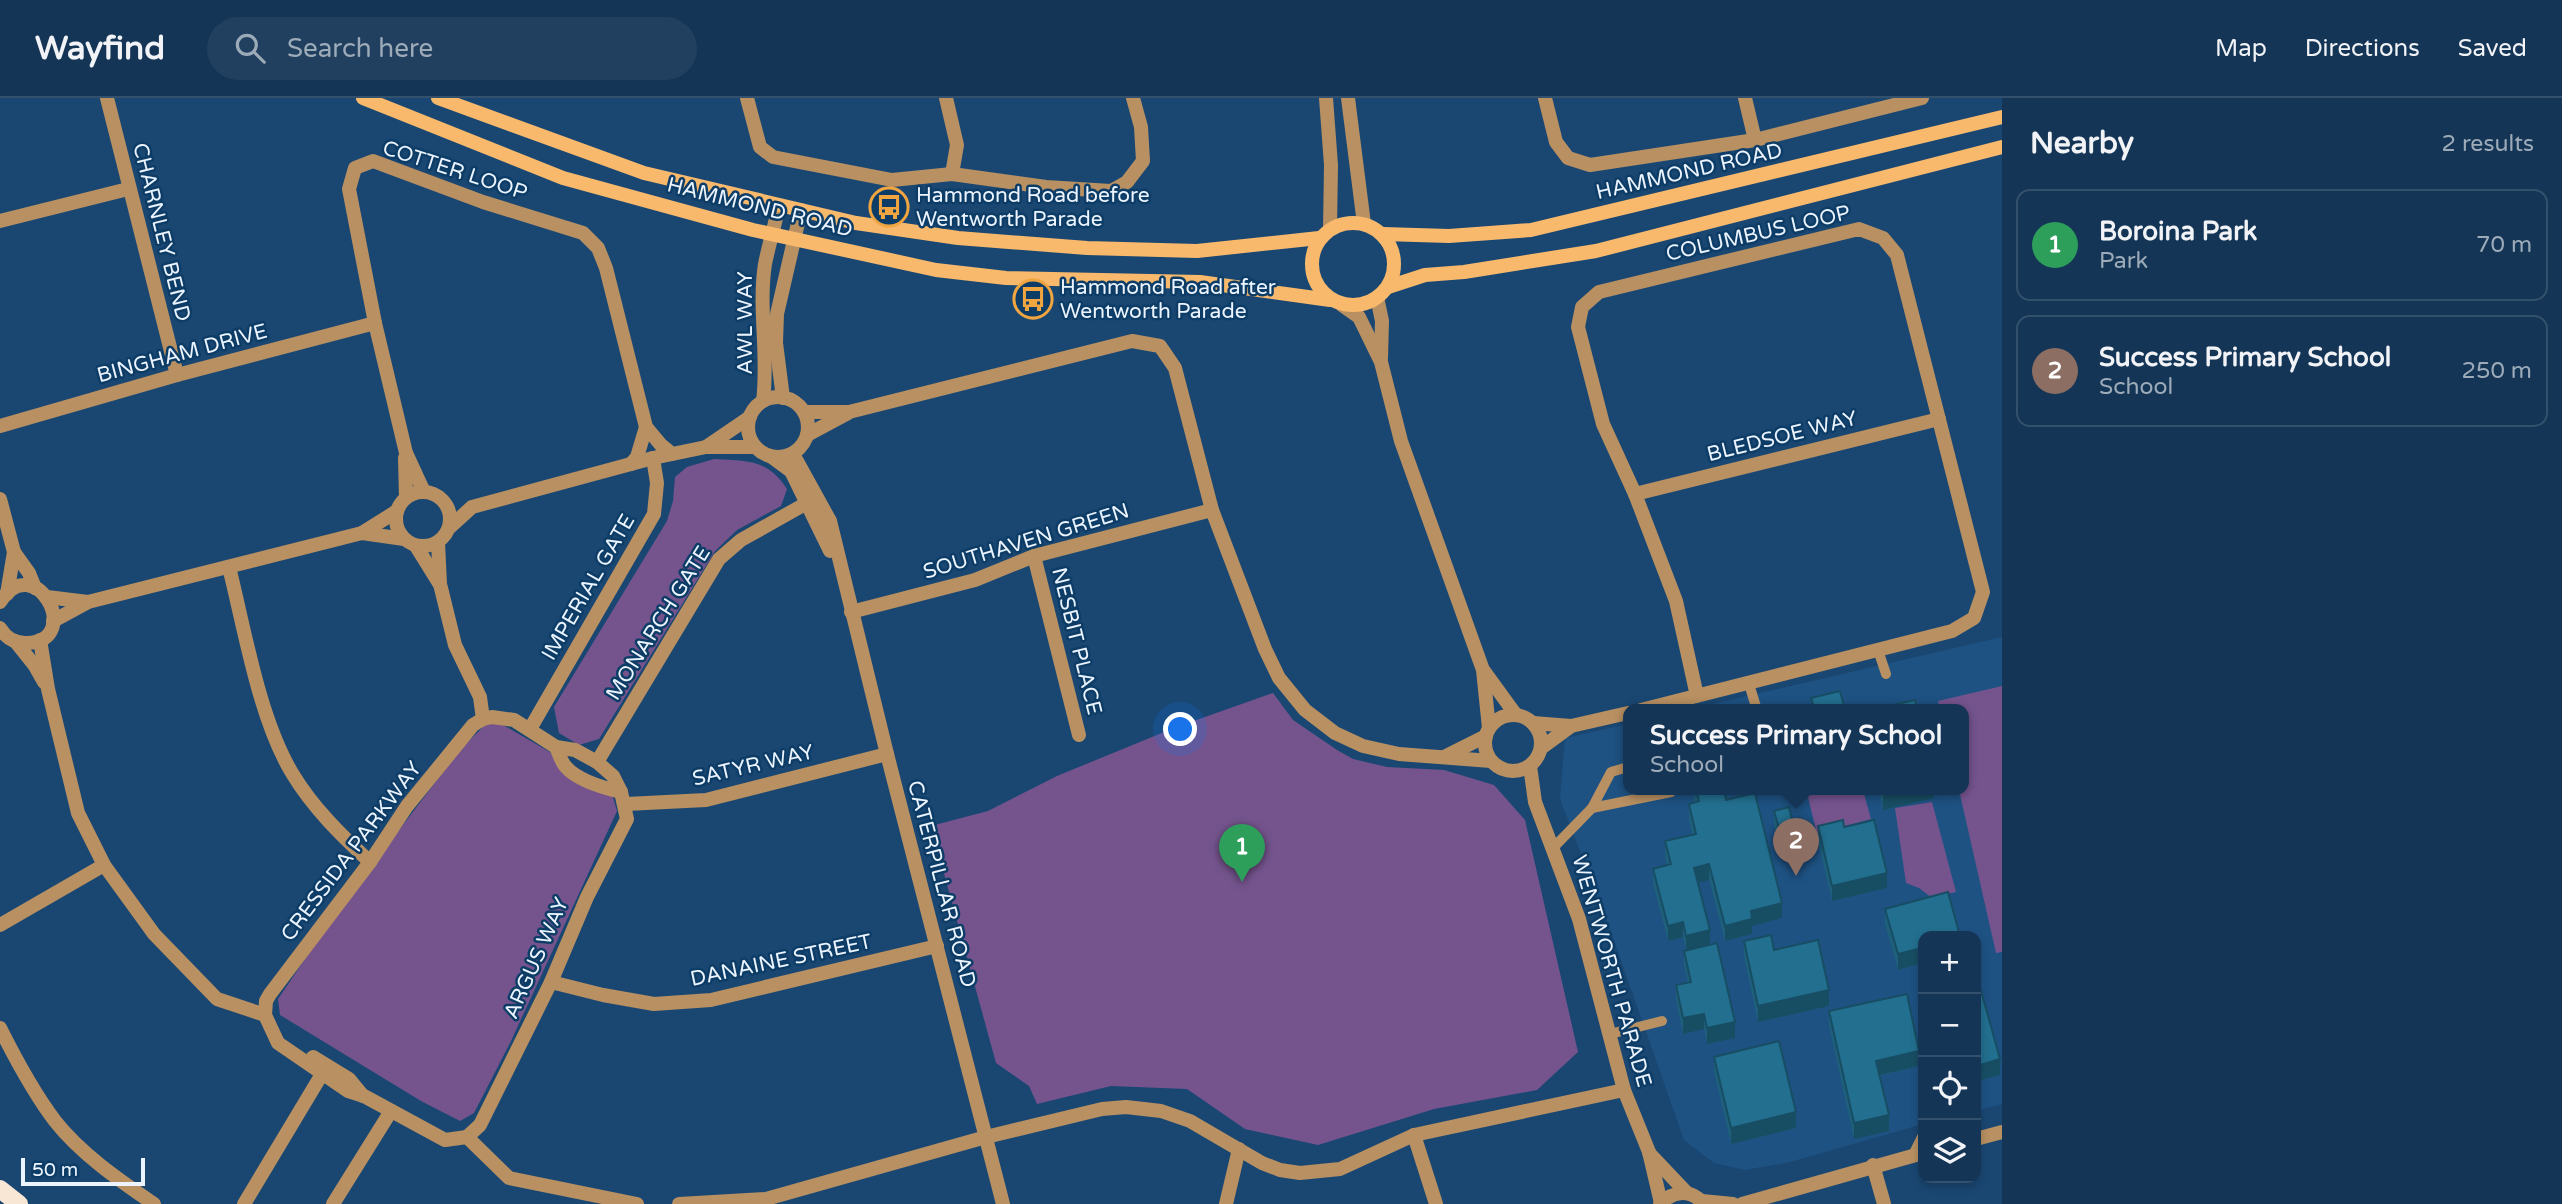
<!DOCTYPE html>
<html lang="en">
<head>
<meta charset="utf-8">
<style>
	body { margin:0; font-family:"Varela Round",sans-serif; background:#214060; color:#f1f3f6 }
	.controls { position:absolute; right:21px; bottom:21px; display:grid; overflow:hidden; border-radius:14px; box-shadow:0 4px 10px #0003 }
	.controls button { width:63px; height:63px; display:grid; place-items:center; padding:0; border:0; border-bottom:2px solid #33506c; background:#143556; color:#f1f3f6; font:35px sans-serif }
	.scale { position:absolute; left:21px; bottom:18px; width:124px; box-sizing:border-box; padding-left:7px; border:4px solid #ebf4ff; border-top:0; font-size:19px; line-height:24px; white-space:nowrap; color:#ebf4ff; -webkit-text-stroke:5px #0d3d66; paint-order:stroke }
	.you { position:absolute; left:1181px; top:632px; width:24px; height:24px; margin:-18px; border:5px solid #fff; border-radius:50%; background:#1a73e8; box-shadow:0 0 0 10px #1a73e833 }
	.badge { display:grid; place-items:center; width:46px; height:46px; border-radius:50%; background:#ea580c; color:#fff; font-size:23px; font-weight:700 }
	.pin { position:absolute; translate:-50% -58px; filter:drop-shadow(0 2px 4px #0008) }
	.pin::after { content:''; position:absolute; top:37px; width:24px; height:21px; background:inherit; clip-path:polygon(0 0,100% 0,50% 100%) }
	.popup { position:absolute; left:1623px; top:606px; width:346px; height:91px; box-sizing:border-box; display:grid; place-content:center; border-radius:14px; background:#143556; filter:drop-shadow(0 2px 5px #0005); font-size:23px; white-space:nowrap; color:#9dabb9 }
	.popup b { font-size:26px; color:#f1f3f6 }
	.popup::after { content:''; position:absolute; left:50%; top:100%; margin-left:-14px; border:14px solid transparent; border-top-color:#143556 }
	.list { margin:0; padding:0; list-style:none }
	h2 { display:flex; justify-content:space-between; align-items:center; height:91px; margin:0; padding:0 28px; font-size:30px }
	h2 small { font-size:23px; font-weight:400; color:#9dabb9 }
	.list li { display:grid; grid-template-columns:46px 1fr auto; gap:21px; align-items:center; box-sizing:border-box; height:112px; margin:0 14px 14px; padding:0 14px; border:2px solid #33506c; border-radius:14px }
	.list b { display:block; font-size:26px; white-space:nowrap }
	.list p { margin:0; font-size:23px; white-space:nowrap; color:#9dabb9 }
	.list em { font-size:23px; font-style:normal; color:#9dabb9 }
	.icon { flex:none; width:38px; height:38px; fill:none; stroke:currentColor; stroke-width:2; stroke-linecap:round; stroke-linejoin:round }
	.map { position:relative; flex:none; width:2002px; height:1106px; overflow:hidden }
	header { display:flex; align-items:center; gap:42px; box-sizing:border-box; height:98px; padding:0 35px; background:#143556; border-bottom:2px solid #33506c }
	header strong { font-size:33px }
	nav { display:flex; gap:38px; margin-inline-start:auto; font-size:24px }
	.search { width:490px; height:63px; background:#214060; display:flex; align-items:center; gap:18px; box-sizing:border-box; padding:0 24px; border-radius:38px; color:#9dabb9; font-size:26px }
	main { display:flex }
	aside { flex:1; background:#143556 }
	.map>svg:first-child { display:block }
	.built { fill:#1e5283 }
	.green { fill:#75548e }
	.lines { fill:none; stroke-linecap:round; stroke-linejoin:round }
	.service { stroke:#b89062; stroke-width:10 }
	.minor { stroke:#b89062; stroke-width:14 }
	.tertiary { stroke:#b89062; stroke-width:14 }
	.secondary { stroke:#f8b96c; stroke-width:14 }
	.primary { stroke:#f8e7d5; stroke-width:18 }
	.wall { fill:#1e5f7b }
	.shaded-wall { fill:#184e64 }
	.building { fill:#236f8f; stroke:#184e64; stroke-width:2 }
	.labels { text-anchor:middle; stroke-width:5; stroke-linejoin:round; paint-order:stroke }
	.street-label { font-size:21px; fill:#ebf4ff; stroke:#0d3d66 }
	.poi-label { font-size:21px; fill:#ebf4ff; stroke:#0d3d66; text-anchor:start }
</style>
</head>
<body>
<header>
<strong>Wayfind</strong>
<div class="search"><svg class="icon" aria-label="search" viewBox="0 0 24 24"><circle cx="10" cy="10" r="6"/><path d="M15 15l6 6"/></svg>Search here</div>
<nav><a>Map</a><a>Directions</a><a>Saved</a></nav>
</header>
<main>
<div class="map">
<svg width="2002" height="1106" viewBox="0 0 2002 1106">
	<rect width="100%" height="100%" fill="#1a4772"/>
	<path class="built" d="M 2002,539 L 2002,1006 L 1976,1013 L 1976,838 L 1923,838 L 1923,1026 L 1790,1064 L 1745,1072 L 1714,1065 L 1684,1042 L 1610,831 L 1560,701 L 1565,640 L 1628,626 L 1628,692 L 1964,692 L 1964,612 L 1687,612 Z"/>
	<g class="green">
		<path d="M 714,361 C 748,363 767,361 787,391 L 781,408 L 737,432 L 715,453 L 599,641 L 579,647 L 559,635 L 554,609 L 667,423 L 673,403 L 675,379 L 687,369 Z"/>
		<path d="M 2002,588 L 2002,854 L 1996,855 L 1959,692 L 1964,692 L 1964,612 L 1940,612 L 1938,603 Z"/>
		<path d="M 1273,595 L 1293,622 L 1337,652 L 1353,661 L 1387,669 L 1444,672 L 1494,687 L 1525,722 L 1578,954 L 1537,992 L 1434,1011 L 1318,1047 L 1245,1031 L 1187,991 L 1111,988 L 1037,1006 L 1029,988 L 996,965 L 931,728 L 988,713 L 1057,678 L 1174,630 Z"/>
		<path d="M 498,624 L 610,689 L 617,713 L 511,943 L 474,1015 L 460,1023 L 421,1003 L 280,917 L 278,901 L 335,817 L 459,653 L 485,627 Z"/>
		<path d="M 1818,692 L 1863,692 L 1871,721 L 1817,736 L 1807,695 Z"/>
		<path d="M 1932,704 L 1956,794 L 1931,799 L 1919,790 L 1906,785 L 1895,710 Z"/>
	</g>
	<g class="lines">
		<g class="service">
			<path d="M 1878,552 L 1886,576"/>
			<path d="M 1749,586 L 1757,612"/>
			<path d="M 1592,710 L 1671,694"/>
			<path d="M 1554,749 L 1592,710 L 1611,674 L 1628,669"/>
			<path d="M 1610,936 L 1662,923"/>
			<path d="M 1913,1057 L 1923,1037"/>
		</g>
		<g class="minor">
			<path d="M 107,0 L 177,277"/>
			<path d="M 747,0 L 760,49 L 773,59 L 892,82 L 952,76 L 1046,89 L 1111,93 L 1127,84 L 1143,63 L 1141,29 L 1133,0"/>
			<path d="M 946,0 L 957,47 L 952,76"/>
			<path d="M 1326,0 L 1331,67 L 1330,131"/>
			<path d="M 1348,0 L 1364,126"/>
			<path d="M 1545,0 L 1556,44 L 1568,60 L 1590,67 L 1755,42 L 1922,0"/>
			<path d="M 1745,0 L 1755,42"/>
			<path d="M 0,123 L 128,91"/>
			<path d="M 804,314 L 849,314 L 1132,243 L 1160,248 L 1175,270 L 1212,412 L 1265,551 L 1279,580 L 1305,612 L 1335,635 L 1363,648 L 1399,656 L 1491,663"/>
			<path d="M 0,328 L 177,277 L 375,225"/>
			<path d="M 807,337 L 848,315"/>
			<path d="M 793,356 L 830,423 L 887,656 L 1003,1106"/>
			<path d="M 772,359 L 791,373 L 830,453"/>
			<path d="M 405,360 L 406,399"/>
			<path d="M 631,366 L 637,359 L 646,329"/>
			<path d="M 424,394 L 406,355 L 375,225 L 349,91 L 355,70 L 373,63 L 483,104 L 583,135 L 598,150 L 606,170 L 646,329 L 661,347 L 672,356"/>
			<path d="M 1635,396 L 1939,321"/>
			<path d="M 0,401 L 14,454 L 7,496"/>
			<path d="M 438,444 L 440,486 L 455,547 L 480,599 L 483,621 L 492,619 L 514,622 L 556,649 L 575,652 L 597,664 L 613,678 L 621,694 L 627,721 L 587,799 L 551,884 L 480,1027 L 467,1039"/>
			<path d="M 416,448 L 439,485"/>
			<path d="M 14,454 L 29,475 L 35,490"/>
			<path d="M 1034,458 L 1079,637"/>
			<path d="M 229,469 C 245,533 259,620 292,675 C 313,710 341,737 370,764"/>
			<path d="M 851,514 L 975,482 L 1034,458 L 1212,412"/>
			<path d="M 40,542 L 48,591 L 78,715 L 104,767 L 154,836 L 217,901 L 265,917 L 278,945 L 348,993 L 364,998 L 445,1042 L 467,1039"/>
			<path d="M 15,543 L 35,568 L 44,584"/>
			<path d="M 1641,612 L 1952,533 L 1974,520 L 1983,494 L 1897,157 L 1883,140 L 1859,131 L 1599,194 L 1582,209 L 1578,229 L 1603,326 L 1635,396 L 1676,503 L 1697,598"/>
			<path d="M 1533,625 L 1571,628 L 1628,615"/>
			<path d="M 530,631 L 654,416 L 657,385 L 653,360"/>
			<path d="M 556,649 C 559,655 561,664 566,669 C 578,683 604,690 621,694"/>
			<path d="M 1541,650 L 1571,628"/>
			<path d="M 1444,659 L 1486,638"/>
			<path d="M 597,664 L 719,461 L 741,442 L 807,405"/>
			<path d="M 626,706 L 706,702 L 887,656"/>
			<path d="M 0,827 L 104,767"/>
			<path d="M 551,884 L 603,897 L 654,906 L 711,902 L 937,848"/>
			<path d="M 265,917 L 266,903 L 270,896 L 370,764 L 407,708 L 473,627 L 483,621"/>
			<path d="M 0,930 C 16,962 33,994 55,1023 C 81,1056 119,1082 154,1106"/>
			<path d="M 313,959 L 349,981 L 363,998"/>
			<path d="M 1414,1037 L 1436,1106"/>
			<path d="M 467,1039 L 509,1080 L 637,1106"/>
			<path d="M 1976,1041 L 2002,1034"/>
			<path d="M 1873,1067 L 1884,1106"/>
			<path d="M 1702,1103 L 1733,1106"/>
			<path d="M 244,1106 L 322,976"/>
			<path d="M 333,1106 L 391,1013"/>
			<path d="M 679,1106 L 766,1101 L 986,1039 L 1102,1011 L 1126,1009 L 1161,1013 L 1190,1023 L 1262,1065 L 1280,1072 L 1300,1075 L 1340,1071 L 1414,1037 L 1624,992"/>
			<path d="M 1226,1106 L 1239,1051"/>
			<path d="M 1742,1106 L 1923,1055"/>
		</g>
		<g class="tertiary">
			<path d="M 1377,199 L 1382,223 L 1381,260"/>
			<path d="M 1342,207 L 1359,219 L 1381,264 L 1401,343 L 1483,572 L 1489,630"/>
			<circle cx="778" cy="329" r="30"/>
			<path d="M 783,300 L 776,245 L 777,216 L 801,112"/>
			<path d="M 763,303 C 769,258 758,211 765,166 C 769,146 775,127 779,107"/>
			<path d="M 706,349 L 750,319"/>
			<circle cx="423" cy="421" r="27"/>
			<path d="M 450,429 L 472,409 L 653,360 L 706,349 L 755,349"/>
			<path d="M 362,435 L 404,441"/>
			<path d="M 47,499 L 88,504"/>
			<path d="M 0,504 C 34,450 85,541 28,545 C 15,546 6,540 0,530"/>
			<path d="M 53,523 L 88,504 L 362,435 L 397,413"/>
			<path d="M 1484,573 L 1516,617"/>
			<circle cx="1513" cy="645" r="28"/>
			<path d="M 1530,668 L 1535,704 L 1579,821 L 1624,992 L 1649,1054 L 1661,1105"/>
			<path d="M 1649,1055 L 1686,1094"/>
			<path d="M 1660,1106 C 1674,1092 1691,1091 1704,1106"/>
		</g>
		<g class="secondary">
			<path d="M 363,0 L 563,80 L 753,132 L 936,172 L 1006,180 L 1200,184 L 1330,202"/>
			<path d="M 438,0 L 644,75 L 856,125 L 958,140 L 1087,150 L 1197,153 L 1319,140"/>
			<circle cx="1353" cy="166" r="41"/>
			<path d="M 1383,136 L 1449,138 L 1531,132 L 2002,19"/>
			<path d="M 1388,189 L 1425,177 L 1464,174 L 1596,153 L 2002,49"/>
		</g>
		<path class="primary" d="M 0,1091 L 19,1106"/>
	</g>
	<g class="wall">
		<path d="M 1692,692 L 1724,692 L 1726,702 L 1782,820 L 1752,828 L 1752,836 L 1725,843 L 1709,782 L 1698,785 L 1710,847 L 1735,940 L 1707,946 L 1704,931 L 1683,936 L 1676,903 L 1676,887 L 1688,885 L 1684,868 L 1684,853 L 1686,852 L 1683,839 L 1668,843 L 1653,786 L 1653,771 L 1667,767 L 1665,759 L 1665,743 L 1692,736 L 1689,722 L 1689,706 L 1695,704 Z"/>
		<path d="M 1879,692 L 1934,692 L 1934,700 L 1883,712 Z"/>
		<path d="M 1774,713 L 1795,749 L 1781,752 L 1774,728 Z"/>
		<path d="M 1818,728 L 1887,790 L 1832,803 L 1818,744 Z"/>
		<path d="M 1948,794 L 1922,882 L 1918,866 L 1898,872 L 1885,826 L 1885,811 Z"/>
		<path d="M 1744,843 L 1774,852 L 1829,908 L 1758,924 L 1744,859 Z"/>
		<path d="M 1976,890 L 2000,977 L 1980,982 L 1976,966 Z"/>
		<path d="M 1829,913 L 1919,968 L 1880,978 L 1889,1033 L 1854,1041 L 1829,928 Z"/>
		<path d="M 1921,918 L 1923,918 L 1923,942 L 1921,934 Z"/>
		<path d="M 1714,959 L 1796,1030 L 1731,1046 L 1714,974 Z"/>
	</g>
	<g class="shaded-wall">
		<path d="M 1901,692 L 1934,692 L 1934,700 L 1883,712 L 1883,696 Z"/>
		<path d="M 1795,733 L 1795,749 L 1781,752 L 1781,737 Z"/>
		<path d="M 1709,766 L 1709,782 L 1694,786 L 1694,770 Z"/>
		<path d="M 1887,775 L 1887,790 L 1832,803 L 1832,788 Z"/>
		<path d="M 1782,805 L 1782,820 L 1752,828 L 1752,836 L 1725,843 L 1725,828 L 1751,813 Z"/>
		<path d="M 1683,824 L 1683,839 L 1668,843 L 1668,828 Z"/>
		<path d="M 1710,832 L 1710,847 L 1686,853 L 1686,838 Z"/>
		<path d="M 1918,851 L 1918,866 L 1898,872 L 1898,856 Z"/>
		<path d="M 1922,866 L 1923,866 L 1923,881 L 1922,882 Z"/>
		<path d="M 1829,892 L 1829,908 L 1758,924 L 1758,908 Z"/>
		<path d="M 1704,916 L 1704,931 L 1683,936 L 1683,920 Z"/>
		<path d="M 1735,924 L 1735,940 L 1707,946 L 1707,930 Z"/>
		<path d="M 1919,953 L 1919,968 L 1876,978 L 1876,963 Z"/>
		<path d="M 2000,961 L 2000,977 L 1980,982 L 1980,967 Z"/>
		<path d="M 1796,1014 L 1796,1030 L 1731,1046 L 1731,1030 Z"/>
		<path d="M 1889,1017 L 1889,1033 L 1854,1041 L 1854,1025 Z"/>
	</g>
	<g class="building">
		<path d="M 1840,593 L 1845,612 L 1795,612 L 1813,606 L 1811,600 Z"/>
		<path d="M 1915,602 L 1917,612 L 1885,612 L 1884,609 Z"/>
		<path d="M 1696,692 L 1724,692 L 1726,702 L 1755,695 L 1782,805 L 1751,813 L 1752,821 L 1725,828 L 1709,766 L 1694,770 L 1710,832 L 1686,838 L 1683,824 L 1668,828 L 1653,771 L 1671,766 L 1665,743 L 1696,736 L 1689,706 L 1699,703 Z"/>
		<path d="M 1882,692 L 1901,692 L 1883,696 Z"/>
		<path d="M 1789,709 L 1795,733 L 1781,737 L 1774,713 Z"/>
		<path d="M 1843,722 L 1844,729 L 1874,722 L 1887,775 L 1832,788 L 1818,728 Z"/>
		<path d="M 1948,794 L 1960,838 L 1923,838 L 1923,866 L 1922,866 L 1918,851 L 1898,856 L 1885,811 Z"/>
		<path d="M 1771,837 L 1774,852 L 1818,842 L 1829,892 L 1758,908 L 1744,843 Z"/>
		<path d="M 1717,845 L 1735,924 L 1707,930 L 1704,916 L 1683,920 L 1676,887 L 1691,884 L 1684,853 Z"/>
		<path d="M 1980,889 L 2000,961 L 1980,967 L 1976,950 L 1976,890 Z"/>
		<path d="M 1907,896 L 1919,953 L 1876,963 L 1889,1017 L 1854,1025 L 1829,913 Z"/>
		<path d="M 1779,943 L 1796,1014 L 1731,1030 L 1714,959 Z"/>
	</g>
	<defs>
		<g id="bus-ring" transform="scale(2.0125)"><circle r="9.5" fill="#0d3d66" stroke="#f1a540" stroke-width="1.5"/><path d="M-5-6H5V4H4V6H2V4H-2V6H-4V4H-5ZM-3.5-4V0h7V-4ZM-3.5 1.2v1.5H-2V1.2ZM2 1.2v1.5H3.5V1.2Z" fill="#f1a540"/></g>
	</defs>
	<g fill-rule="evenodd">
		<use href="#bus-ring" x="889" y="109"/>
		<use href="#bus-ring" x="1033" y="201"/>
	</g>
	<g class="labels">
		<g class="street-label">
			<text transform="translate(455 72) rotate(18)" y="7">COTTER LOOP</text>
			<text transform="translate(1689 73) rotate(-13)" y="7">HAMMOND ROAD</text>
			<text transform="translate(760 109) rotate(14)" y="7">HAMMOND ROAD</text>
			<text transform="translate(162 134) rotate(76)" y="7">CHARNLEY BEND</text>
			<text transform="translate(1758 135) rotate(-13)" y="7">COLUMBUS LOOP</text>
			<text transform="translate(745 225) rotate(-90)" y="7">AWL WAY</text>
			<text transform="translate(182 255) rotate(-15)" y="7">BINGHAM DRIVE</text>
			<text transform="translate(1782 338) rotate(-14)" y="7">BLEDSOE WAY</text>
			<text transform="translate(1026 443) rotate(-17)" y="7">SOUTHAVEN GREEN</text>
			<text transform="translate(588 489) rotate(-60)" y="7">IMPERIAL GATE</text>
			<text transform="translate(658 525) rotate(-58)" y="7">MONARCH GATE</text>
			<text transform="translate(1077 543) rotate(76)" y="7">NESBIT PLACE</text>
			<text transform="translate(753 667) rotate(-13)" y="7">SATYR WAY</text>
			<text transform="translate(351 753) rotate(-53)" y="7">CRESSIDA PARKWAY</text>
			<text transform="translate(942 786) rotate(75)" y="7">CATERPILLAR ROAD</text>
			<text transform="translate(536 860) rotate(-66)" y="7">ARGUS WAY</text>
			<text transform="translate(781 862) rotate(-12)" y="7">DANAINE STREET</text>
			<text transform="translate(1612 873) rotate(74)" y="7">WENTWORTH PARADE</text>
		</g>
		<g class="poi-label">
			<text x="916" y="104">Hammond Road before<tspan x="916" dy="24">Wentworth Parade</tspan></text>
			<text x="1060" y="196">Hammond Road after<tspan x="1060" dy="24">Wentworth Parade</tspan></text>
		</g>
	</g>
</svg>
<div class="controls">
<button>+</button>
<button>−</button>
<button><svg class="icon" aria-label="locate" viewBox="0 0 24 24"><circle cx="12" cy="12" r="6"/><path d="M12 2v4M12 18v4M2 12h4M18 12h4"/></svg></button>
<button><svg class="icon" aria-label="layers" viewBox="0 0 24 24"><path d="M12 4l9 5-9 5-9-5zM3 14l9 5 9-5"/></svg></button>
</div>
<div class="scale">50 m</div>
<div class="you"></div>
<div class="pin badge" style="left:1242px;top:784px;background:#2e9e5b">1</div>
<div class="pin badge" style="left:1796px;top:778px;background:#8d6e63">2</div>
<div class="popup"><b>Success Primary School</b>School</div>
</div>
<aside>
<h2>Nearby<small>2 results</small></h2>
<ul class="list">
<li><span class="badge" style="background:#2e9e5b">1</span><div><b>Boroina Park</b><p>Park</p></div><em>70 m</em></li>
<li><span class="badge" style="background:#8d6e63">2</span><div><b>Success Primary School</b><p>School</p></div><em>250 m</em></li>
</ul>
</aside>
</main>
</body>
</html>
